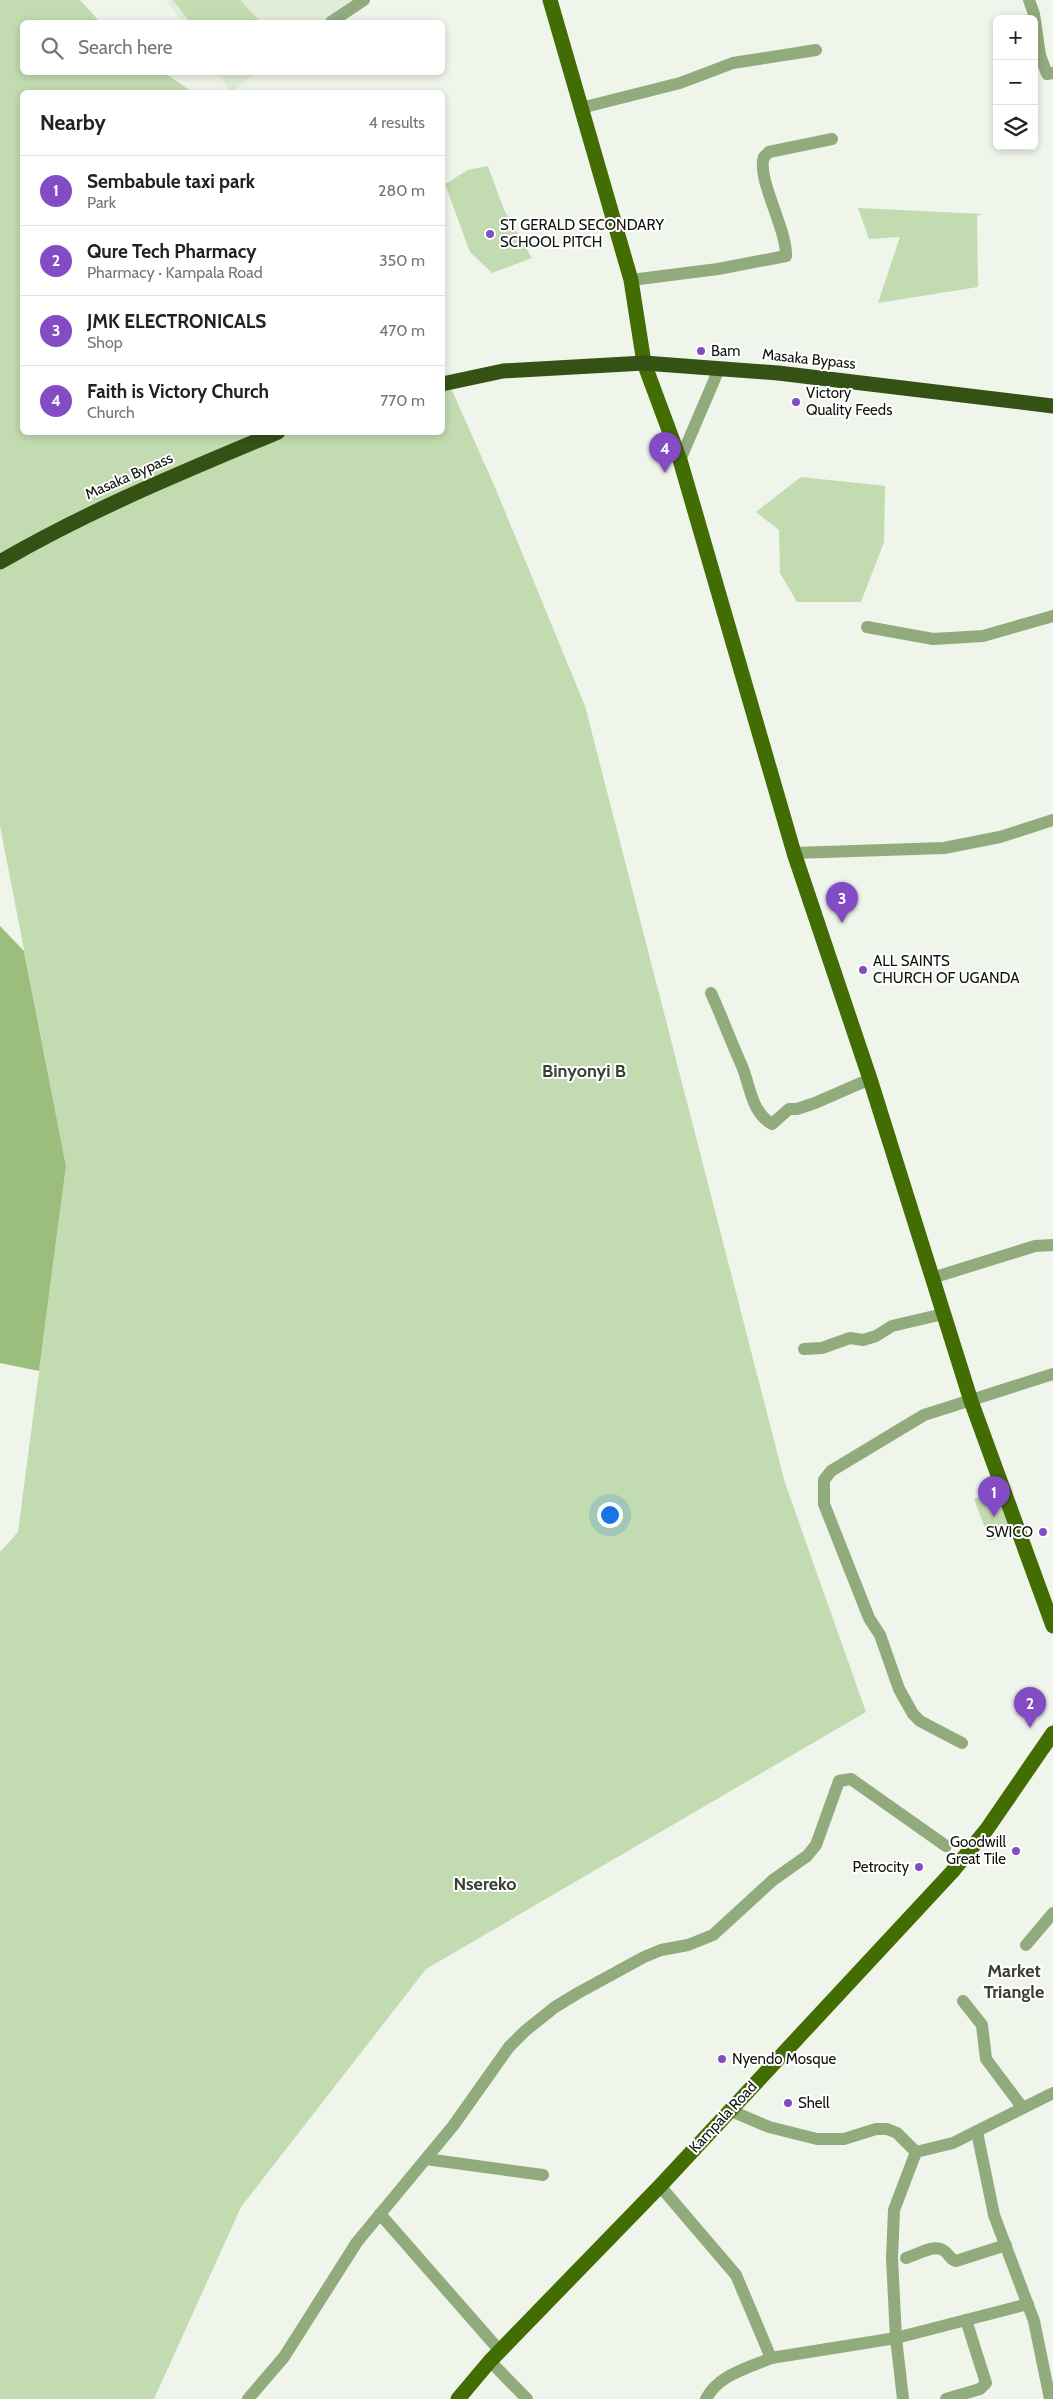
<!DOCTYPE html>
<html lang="en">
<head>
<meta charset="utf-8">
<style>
	body { margin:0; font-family:Cabin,sans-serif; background:#f6f6f6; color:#222 }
	.controls { position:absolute; right:15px; top:15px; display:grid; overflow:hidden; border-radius:8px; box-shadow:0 2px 8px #0003 }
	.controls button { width:45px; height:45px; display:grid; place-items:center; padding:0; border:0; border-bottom:1px solid #e0e0e0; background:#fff; color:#222; font:25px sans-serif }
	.you { position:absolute; left:609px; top:1514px; width:18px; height:18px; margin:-12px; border:4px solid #fff; border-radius:50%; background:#1a73e8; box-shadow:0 0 0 8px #1a73e833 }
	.badge { display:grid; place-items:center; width:32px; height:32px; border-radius:50%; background:#834cc4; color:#fff; font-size:16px; font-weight:700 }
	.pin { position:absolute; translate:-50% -41px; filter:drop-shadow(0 1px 2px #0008) }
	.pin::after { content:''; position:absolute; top:26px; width:18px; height:15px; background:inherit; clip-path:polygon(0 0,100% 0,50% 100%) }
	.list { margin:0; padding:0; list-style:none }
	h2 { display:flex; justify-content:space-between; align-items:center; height:65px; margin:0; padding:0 20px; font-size:21px }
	h2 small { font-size:16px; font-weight:400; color:#767676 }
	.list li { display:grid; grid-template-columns:32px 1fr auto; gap:15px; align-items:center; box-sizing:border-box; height:70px; padding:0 20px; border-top:1px solid #e0e0e0 }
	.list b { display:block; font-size:19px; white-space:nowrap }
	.list p { margin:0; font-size:16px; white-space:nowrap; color:#767676 }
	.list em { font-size:16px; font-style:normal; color:#767676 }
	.icon { flex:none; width:28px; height:28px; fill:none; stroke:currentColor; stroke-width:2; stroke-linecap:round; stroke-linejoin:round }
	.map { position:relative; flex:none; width:1053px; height:2399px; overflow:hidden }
	.search { position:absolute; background:#fff; box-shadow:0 2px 8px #0003; left:20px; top:20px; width:425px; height:55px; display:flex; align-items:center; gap:12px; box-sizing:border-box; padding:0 18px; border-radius:8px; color:#767676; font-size:19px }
	.panel { position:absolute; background:#fff; box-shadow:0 2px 8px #0003; left:20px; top:90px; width:425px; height:345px; border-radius:8px }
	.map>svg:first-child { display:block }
	.built { fill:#e1ecda }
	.green { fill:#c3dbb0 }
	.forest { fill:#9bbe7d }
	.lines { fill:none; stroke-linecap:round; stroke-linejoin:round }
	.minor { stroke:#92ab7d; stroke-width:12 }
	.major { stroke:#426d02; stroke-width:15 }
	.highway { stroke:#355215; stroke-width:15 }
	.poi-dot { fill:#834cc4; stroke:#fff; stroke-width:2 }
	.labels { text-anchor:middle; stroke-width:4; stroke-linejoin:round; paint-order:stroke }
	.poi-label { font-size:15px; fill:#11130f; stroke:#fff; text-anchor:start }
	.street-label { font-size:15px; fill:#11130f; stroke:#fff }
	.quarter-label { font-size:18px; font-weight:bold; fill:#3b4037; stroke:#fff }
</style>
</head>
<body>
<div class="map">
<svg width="1053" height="2399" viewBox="0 0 1053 2399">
	<rect width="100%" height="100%" fill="#eff5ea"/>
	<g class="built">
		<path d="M 166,0 L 359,0 L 321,22 L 182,22 Z"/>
		<path d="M 217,73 L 257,73 L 231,92 Z"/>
	</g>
	<g class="green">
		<path d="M 0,0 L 80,0 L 100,22 L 22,22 L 22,72 L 165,73 L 192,92 L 22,92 L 22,432 L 442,432 L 443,370 L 497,492 L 585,706 L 785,1483 L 866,1712 L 426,1969 L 241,2207 L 154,2399 L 0,2399 L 0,1552 L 18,1532 L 66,1166 L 0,826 Z"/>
		<path d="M 173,0 L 240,0 L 261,22 L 190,22 Z"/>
		<path d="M 488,166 L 504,210 L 532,258 L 492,273 L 470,252 L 445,184 L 468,170 Z"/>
		<path d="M 858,208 L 983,214 L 977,216 L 978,287 L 878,303 L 900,237 L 869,239 Z"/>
		<path d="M 801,477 L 885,486 L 884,542 L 861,602 L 797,602 L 780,573 L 779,530 L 756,512 Z"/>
		<path d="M 991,1493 L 994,1502 L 1000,1500 L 1012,1533 L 990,1541 L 974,1499 Z"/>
	</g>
	<path class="forest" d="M 0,926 L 24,951 L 66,1166 L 39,1371 L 0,1363 Z"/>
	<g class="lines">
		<g class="minor">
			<path d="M 1029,0 L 1034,14 L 1040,55 L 1047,74 L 1053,73"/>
			<path d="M 331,22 L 364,0"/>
			<path d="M 581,108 L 680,83 L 733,63 L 816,50"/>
			<path d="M 631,280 L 718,269 L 786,256 C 787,229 756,177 764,157 L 769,152 L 832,139"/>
			<path d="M 680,460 L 719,369"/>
			<path d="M 867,627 L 933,639 L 983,636 L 1053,616"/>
			<path d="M 794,853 L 944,848 L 1000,837 L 1053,820"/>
			<path d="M 711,993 C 722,1017 731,1042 742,1066 C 750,1085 751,1112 772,1124 L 789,1109 L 797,1109 L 815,1103 L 870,1079"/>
			<path d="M 932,1278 L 1035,1246 L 1053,1245"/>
			<path d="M 804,1349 L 822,1348 L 850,1338 L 863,1340 L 876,1336 L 892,1326 L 943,1314"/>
			<path d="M 962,1743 L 920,1721 L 913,1714 L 899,1689 L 880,1635 L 869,1618 L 824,1504 L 824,1480 L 831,1471 L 924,1415 L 1053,1374"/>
			<path d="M 1026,1945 L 1053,1913"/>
			<path d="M 963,2001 L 982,2025 L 986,2059 L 1022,2107"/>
			<path d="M 729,2110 L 769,2127 L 817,2139 L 844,2139 L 876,2129 L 887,2129 L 897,2133 L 916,2152 L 953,2143 L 1053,2093"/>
			<path d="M 977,2132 L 994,2215 L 1034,2321 L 1050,2399"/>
			<path d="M 426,2159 L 543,2175"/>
			<path d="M 660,2186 L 736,2275 L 771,2358 L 896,2338 L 1028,2304"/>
			<path d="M 380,2214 L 500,2351"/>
			<path d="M 906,2258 C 916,2255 934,2244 943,2250 C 949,2253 949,2259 956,2261 L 1006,2245"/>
			<path d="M 490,2361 L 527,2399"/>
			<path d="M 248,2399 L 284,2357 L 357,2242 L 453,2126 L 509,2047 L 525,2031 L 555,2007 L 578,1993 L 644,1957 L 661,1950 L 688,1945 L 713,1935 L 773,1880 L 807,1856 L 816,1845 L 839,1781 L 851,1779 L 946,1846"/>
			<path d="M 706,2399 C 718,2375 748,2368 771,2358"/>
			<path d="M 903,2399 L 896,2338 L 892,2258 L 894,2210 L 916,2152"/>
			<path d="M 946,2399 L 980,2389 L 986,2383 L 966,2320"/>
		</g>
		<g class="major">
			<path d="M 550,0 L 631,280 L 644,363 L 680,460 L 794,853 L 870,1079 L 971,1401 L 1053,1626"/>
			<path d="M 458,2399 L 490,2361 L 660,2186 L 952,1872 L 987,1829 L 1053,1733"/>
		</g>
		<g class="highway">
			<path d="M 442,384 L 503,371 L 644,363 L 778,373 L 1053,406"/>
			<path d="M 0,562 C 89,510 183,472 278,432"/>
		</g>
	</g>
	<g class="poi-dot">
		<circle cx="490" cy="234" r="5"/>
		<circle cx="701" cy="351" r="5"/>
		<circle cx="796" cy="402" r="5"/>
		<circle cx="863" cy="970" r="5"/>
		<circle cx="1043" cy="1532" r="5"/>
		<circle cx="1016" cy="1851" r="5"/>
		<circle cx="919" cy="1867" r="5"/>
		<circle cx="722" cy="2059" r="5"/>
		<circle cx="788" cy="2103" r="5"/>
	</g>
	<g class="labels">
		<g class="poi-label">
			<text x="500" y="230">ST GERALD SECONDARY<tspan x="500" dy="17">SCHOOL PITCH</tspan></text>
			<text x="711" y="356">Bam</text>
			<text x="806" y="398">Victory<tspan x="806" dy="17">Quality Feeds</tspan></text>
			<text x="873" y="966">ALL SAINTS<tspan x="873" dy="17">CHURCH OF UGANDA</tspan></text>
			<text x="1033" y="1537" text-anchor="end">SWICO</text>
			<text x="1006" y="1847" text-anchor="end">Goodwill<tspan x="1006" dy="17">Great Tile</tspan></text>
			<text x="909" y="1872" text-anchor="end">Petrocity</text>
			<text x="732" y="2064">Nyendo Mosque</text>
			<text x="798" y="2108">Shell</text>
		</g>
		<g class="street-label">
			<text transform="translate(809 359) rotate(6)" y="5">Masaka Bypass</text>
			<text transform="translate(129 476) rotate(-24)" y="5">Masaka Bypass</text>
			<text transform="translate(723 2117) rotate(-47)" y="5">Kampala Road</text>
		</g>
		<g class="quarter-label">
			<text x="584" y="1077">Binyonyi B</text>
			<text x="485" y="1890">Nsereko</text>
			<text x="1014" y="1977">Market<tspan x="1014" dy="21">Triangle</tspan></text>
		</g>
	</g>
</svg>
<div class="controls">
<button>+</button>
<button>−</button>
<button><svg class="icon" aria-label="layers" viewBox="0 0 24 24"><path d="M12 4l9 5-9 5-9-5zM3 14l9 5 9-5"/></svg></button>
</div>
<div class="you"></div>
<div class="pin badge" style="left:994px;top:1517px">1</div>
<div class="pin badge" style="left:1030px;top:1728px">2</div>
<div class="pin badge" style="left:842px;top:923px">3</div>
<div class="pin badge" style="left:665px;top:473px">4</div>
<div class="search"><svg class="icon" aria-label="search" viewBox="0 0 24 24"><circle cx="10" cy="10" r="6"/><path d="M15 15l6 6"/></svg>Search here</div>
<section class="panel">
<h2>Nearby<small>4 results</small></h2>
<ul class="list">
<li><span class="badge">1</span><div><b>Sembabule taxi park</b><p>Park</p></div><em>280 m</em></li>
<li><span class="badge">2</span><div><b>Qure Tech Pharmacy</b><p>Pharmacy · Kampala Road</p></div><em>350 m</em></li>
<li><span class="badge">3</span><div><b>JMK ELECTRONICALS</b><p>Shop</p></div><em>470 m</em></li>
<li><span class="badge">4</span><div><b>Faith is Victory Church</b><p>Church</p></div><em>770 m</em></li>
</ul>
</section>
</div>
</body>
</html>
